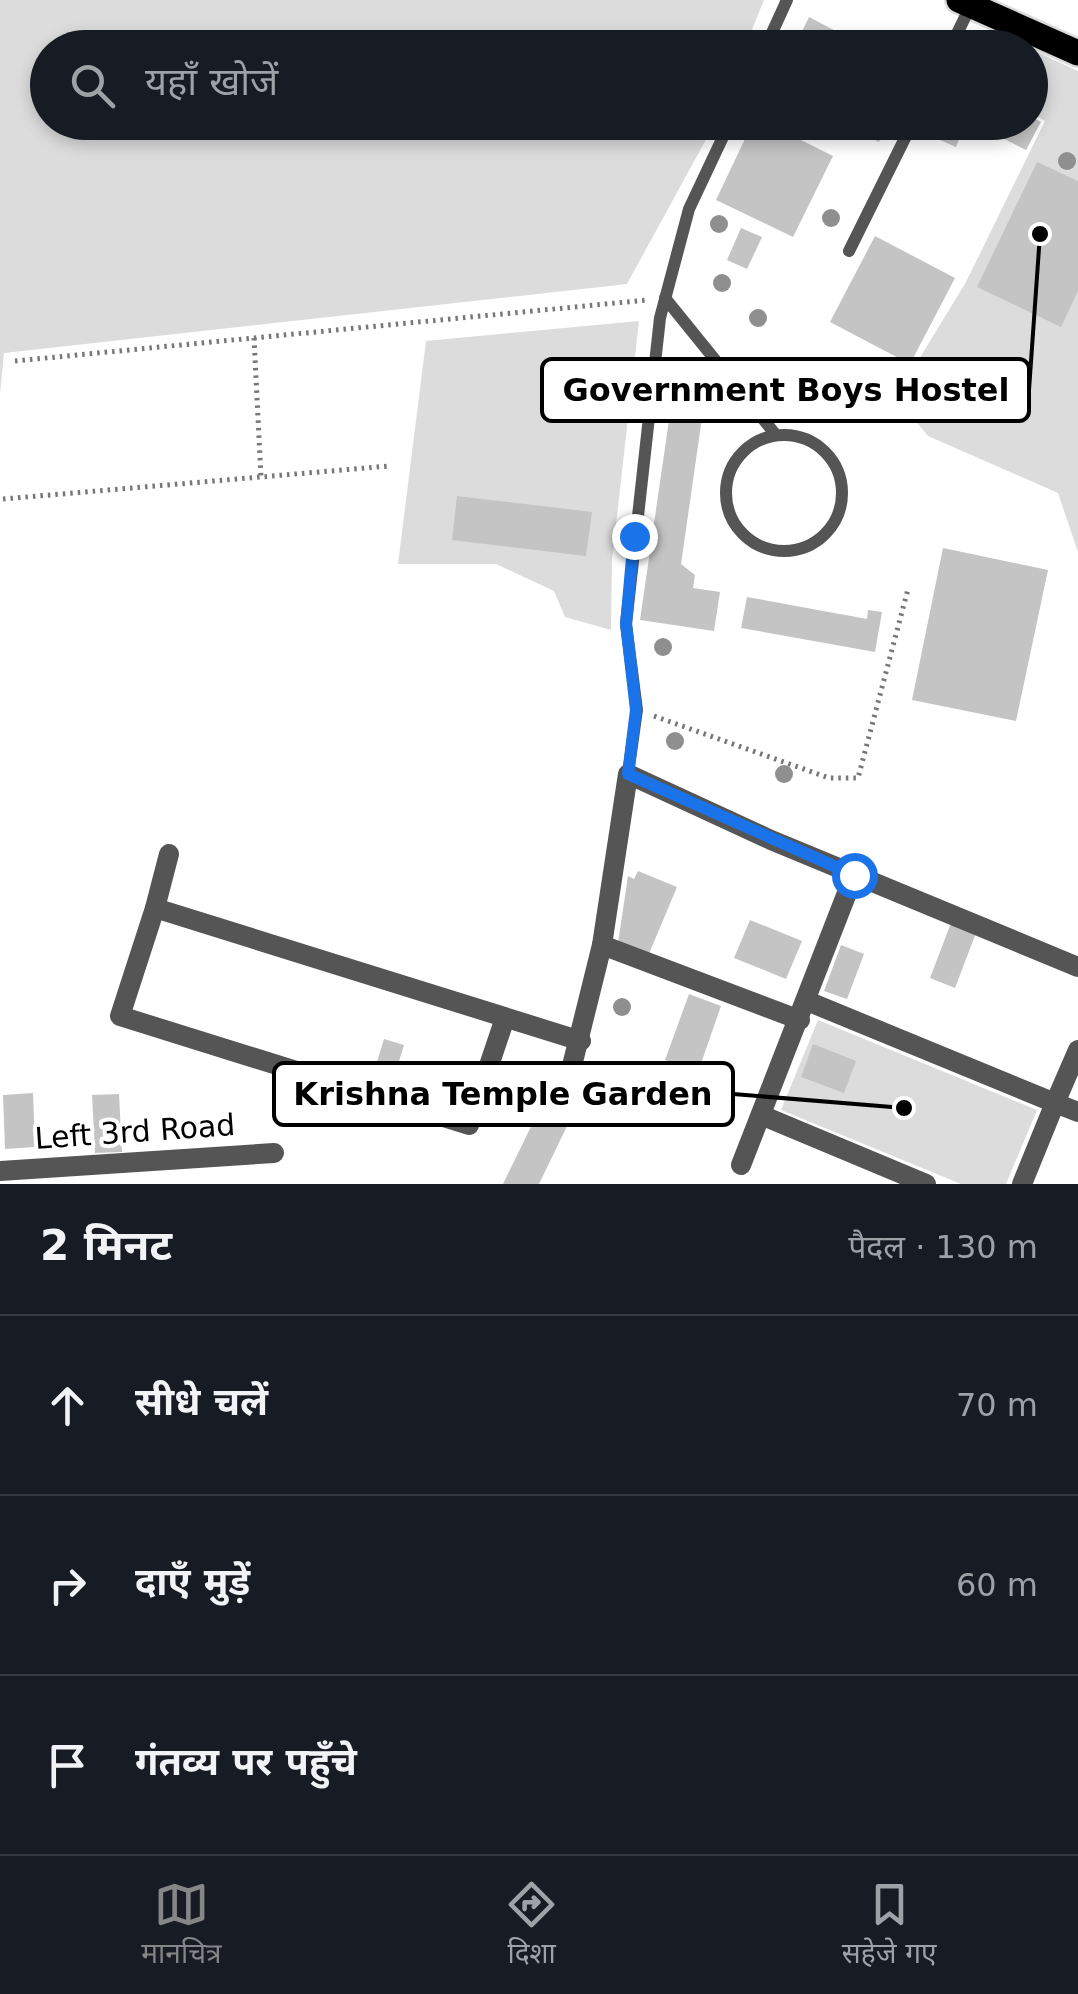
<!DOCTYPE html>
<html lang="hi">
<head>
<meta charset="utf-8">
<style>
	body { margin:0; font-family:"DejaVu Sans","Noto Sans Devanagari",sans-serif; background:#242831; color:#f1f3f6 }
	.stop { position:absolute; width:30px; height:30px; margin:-22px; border:8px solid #1a73e8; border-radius:50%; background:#fff }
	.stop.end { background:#1a73e8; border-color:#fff; box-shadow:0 2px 10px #0008 }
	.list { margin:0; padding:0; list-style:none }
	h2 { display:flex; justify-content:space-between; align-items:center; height:130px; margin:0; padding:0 40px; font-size:42px }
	h2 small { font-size:32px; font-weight:400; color:#9ea1a6 }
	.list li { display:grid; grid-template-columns:65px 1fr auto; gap:30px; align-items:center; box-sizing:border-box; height:180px; padding:0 40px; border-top:2px solid #363941 }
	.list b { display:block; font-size:38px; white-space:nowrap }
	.list em { font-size:32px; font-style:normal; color:#9ea1a6 }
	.icon { flex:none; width:55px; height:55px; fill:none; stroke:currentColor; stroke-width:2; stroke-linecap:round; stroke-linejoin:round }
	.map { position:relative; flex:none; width:1078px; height:1184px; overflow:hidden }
	.search { position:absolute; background:#171b24; box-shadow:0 5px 15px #0003; left:30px; right:30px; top:30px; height:110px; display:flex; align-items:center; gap:25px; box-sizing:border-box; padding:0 35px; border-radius:55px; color:#9ea1a6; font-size:38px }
	.sheet { height:670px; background:#171b24 }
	nav { display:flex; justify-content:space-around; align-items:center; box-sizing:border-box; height:140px; border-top:2px solid #363941; background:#171b24; font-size:28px; color:#9ea1a6 }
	nav a { display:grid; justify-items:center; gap:5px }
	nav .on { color:#858687 }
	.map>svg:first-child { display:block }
	.green { fill:#dcdcdc }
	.building { fill:#c4c4c4 }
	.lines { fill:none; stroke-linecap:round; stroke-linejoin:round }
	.primary-casing { stroke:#dbdbdb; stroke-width:30 }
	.path { stroke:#777; stroke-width:5; stroke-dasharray:2.5 5; stroke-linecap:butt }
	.service { stroke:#555; stroke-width:12 }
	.minor { stroke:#555; stroke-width:20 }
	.primary { stroke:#000; stroke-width:25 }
	.tree { fill:#8f8f8f }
	.route { stroke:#1a73e8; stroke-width:12 }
	.labels { text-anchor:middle; stroke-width:8; stroke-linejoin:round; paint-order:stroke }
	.street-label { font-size:30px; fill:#000; stroke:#fff }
	.leader { fill:none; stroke:#000; stroke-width:4 }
	.callout-dot { fill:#000; stroke:#fff; stroke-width:4 }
	.callout { fill:#fff; stroke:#000; stroke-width:4 }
	.callout-label { font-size:32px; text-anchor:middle; font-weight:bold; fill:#000 }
</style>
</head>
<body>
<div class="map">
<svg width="1078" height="1184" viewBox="0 0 1078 1184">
	<rect width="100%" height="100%" fill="#fff"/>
	<g class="green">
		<path d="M 0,0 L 764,0 L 745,47 L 48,48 L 48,122 L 715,123 L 627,284 L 4,353 L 0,394 Z"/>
		<path d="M 1031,49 L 1078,71 L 1078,552 L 1058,493 L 928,436 L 896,397 L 966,282 L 1045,121 L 1031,113 Z"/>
		<path d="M 639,321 L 612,560 L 611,630 L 565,617 L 554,591 L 496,564 L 398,564 L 426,341 Z"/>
		<path d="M 818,1020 L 1037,1110 L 1006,1184 L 961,1184 L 781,1110 Z"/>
	</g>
	<g class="building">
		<path d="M 809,17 L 868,48 L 794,48 Z"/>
		<path d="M 1030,116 L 1041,122 L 1026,150 L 971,122 L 1030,122 Z"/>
		<path d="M 753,122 L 765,122 L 833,156 L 793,237 L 716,200 Z"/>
		<path d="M 839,122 L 889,122 L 879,142 Z"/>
		<path d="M 938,122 L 964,127 L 956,147 L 931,136 Z"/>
		<path d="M 1037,162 L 1078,181 L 1078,291 L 1061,327 L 977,287 Z"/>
		<path d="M 741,228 L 762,237 L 747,269 L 727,260 Z"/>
		<path d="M 875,236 L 955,278 L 910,364 L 830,322 Z"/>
		<path d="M 676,372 L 708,376 L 681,564 L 695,575 L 693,588 L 720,592 L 714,631 L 640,620 Z"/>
		<path d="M 457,496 L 592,512 L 586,556 L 452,540 Z"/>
		<path d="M 943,548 L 1048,570 L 1016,721 L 912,700 Z"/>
		<path d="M 747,597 L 867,619 L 868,610 L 882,612 L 875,652 L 741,628 Z"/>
		<path d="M 638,871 L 677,887 L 648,956 L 618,943 L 628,876 L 634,879 Z"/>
		<path d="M 750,920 L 802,941 L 786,979 L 734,958 Z"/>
		<path d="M 951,923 L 976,933 L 955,988 L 930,978 Z"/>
		<path d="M 841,945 L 864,954 L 847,999 L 824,991 Z"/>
		<path d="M 689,994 L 721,1006 L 698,1072 L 665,1060 Z"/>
		<path d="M 384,1039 L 404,1045 L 392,1084 L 372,1078 Z"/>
		<path d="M 813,1044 L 856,1061 L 844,1093 L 801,1077 Z"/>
		<path d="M 33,1093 L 35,1147 L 5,1149 L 3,1095 Z"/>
		<path d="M 119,1094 L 122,1152 L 95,1153 L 92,1095 Z"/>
		<path d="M 540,1108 L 569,1122 L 539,1184 L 503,1184 Z"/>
	</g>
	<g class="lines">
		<g class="primary-casing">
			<path id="primary" d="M 959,0 L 1078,53"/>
		</g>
		<g class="path">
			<path d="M 254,338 L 261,477"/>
			<path d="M 15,361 L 647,300"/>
			<path d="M 3,499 L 389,466"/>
			<path d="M 654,716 L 829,778 L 858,778 L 908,589"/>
		</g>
		<g class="service">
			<path d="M 765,48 L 787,0"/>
			<path d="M 950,48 L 971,5"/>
			<path d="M 849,251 L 913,122"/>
			<path d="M 665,298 L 776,435"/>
			<circle cx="784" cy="493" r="58"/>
			<path d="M 628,774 L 637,710 L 626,624 L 660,318 L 689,209 L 730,122"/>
		</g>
		<g class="minor">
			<path d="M 169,854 L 155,908 L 581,1041"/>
			<path d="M 155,908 L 120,1016 L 469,1125 L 505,1018"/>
			<path d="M 602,945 L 800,1020"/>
			<path d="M 807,1001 L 1055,1103 L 1022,1184"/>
			<path d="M 1078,1050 L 1055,1103 L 1078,1112"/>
			<path d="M 563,1102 L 602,945 L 628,774 L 771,840 L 1078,967"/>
			<path d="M 761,1115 L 926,1184"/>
			<path d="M 741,1165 L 854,875"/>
			<path d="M 0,1171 L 274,1153"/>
		</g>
		<use href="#primary" class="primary"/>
	</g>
	<g class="tree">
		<circle cx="1067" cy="161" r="9"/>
		<circle cx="831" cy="218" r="9"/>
		<circle cx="719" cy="224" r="9"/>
		<circle cx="722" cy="283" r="9"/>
		<circle cx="758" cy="318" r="9"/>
		<circle cx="663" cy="647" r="9"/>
		<circle cx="675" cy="741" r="9"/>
		<circle cx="784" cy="774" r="9"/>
		<circle cx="622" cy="1007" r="9"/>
	</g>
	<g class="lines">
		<path class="route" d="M 634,536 L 626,624 L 636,710 L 628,774 L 854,875"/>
	</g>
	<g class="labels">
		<g class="street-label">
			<text transform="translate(135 1132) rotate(-4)" y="10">Left 3rd Road</text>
		</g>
	</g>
	<path class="leader" d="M1040 234L1029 390M904 1108L733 1094"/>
	<g class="callout-dot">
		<circle cx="1040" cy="234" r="10"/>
		<circle cx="904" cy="1108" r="10"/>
	</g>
	<g class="callout">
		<rect x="542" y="359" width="487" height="62" rx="10"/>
		<rect x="274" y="1063" width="459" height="62" rx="10"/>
	</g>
	<g class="callout-label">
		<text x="786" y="401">Government Boys Hostel</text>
		<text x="503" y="1105">Krishna Temple Garden</text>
	</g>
</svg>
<div class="stop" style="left:854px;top:875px"></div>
<div class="stop end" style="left:634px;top:536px"></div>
<div class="search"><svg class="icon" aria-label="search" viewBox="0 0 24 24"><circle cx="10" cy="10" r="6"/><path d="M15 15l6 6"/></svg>यहाँ खोजें</div>
</div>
<section class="sheet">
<h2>2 मिनट<small>पैदल · 130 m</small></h2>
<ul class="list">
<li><svg class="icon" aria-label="ahead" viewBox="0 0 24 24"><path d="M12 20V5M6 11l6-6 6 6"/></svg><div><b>सीधे चलें</b></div><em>70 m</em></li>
<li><svg class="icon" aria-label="right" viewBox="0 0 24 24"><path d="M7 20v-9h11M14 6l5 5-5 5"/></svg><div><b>दाएँ मुड़ें</b></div><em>60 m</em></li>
<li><svg class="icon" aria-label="arrive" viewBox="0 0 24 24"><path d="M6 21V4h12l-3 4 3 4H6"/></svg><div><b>गंतव्य पर पहुँचे</b></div></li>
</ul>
</section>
<nav>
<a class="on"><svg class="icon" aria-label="map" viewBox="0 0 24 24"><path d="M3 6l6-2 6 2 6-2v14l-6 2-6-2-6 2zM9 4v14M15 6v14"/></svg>मानचित्र</a>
<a><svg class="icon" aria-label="directions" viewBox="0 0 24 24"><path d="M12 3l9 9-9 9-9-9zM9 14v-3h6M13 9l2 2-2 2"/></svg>दिशा</a>
<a><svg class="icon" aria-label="saved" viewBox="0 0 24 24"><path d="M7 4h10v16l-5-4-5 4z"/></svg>सहेजे गए</a>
</nav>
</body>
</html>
